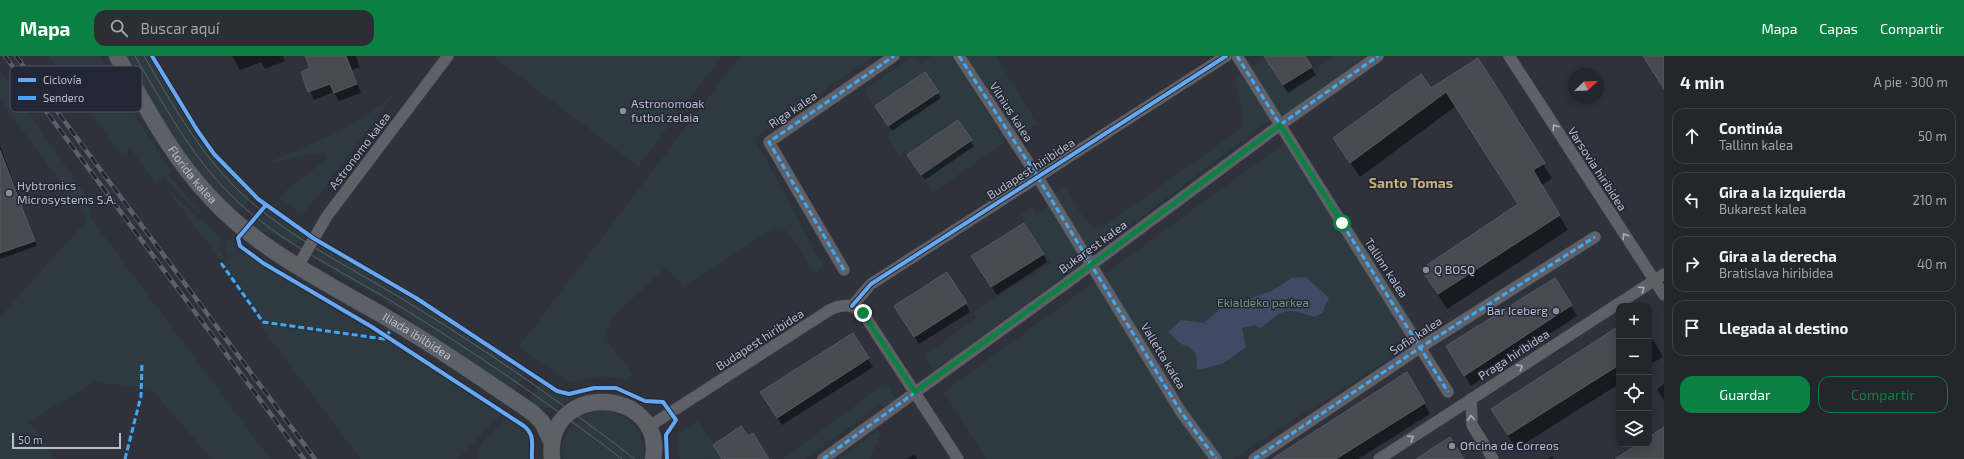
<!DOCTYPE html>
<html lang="es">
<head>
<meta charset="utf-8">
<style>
	body { margin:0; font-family:"Exo 2",sans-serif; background:#2b2e34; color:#f1f3f6 }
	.controls { position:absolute; right:12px; bottom:12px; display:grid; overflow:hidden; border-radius:8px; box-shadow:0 2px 10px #0003 }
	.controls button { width:36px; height:36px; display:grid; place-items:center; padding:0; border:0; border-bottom:1px solid #404348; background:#23262c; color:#f1f3f6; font:20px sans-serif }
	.compass { position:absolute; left:1568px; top:12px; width:36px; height:36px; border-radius:50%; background:#23262c; box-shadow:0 2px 10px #0003; rotate:67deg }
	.scale { position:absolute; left:12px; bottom:10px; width:109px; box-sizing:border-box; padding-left:4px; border:2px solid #bbbeca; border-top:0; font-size:11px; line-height:14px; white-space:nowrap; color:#bbbeca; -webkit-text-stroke:3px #232735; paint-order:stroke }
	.stop { position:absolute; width:12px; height:12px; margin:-9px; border:3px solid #0b8043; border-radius:50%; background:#fff }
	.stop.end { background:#0b8043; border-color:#fff; box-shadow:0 1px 4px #0008 }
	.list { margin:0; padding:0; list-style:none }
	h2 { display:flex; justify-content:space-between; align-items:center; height:52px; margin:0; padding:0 16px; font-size:17px }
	h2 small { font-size:13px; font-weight:400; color:#a3a5a9 }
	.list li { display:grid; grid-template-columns:26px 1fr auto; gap:12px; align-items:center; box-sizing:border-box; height:56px; margin:0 8px 8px; padding:0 8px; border:1px solid #404348; border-radius:12px }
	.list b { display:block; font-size:15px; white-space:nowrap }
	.list p { margin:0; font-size:13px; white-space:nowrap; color:#a3a5a9 }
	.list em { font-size:13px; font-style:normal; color:#a3a5a9 }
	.actions { display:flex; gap:8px; padding:12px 16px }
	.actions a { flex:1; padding:9px 0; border:1px solid #0b8043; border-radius:12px; text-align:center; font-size:14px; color:#0b8043 }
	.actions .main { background:#0b8043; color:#fff }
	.icon { flex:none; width:22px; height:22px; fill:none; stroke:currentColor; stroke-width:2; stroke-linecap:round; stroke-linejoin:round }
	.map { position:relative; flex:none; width:1664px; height:403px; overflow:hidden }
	header { display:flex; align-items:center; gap:24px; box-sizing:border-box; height:56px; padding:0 20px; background:#0b8043; color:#fff }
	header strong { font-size:19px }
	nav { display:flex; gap:22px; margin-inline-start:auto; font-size:14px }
	.search { width:280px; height:36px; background:#2b2e34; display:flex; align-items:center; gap:10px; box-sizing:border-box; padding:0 14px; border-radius:12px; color:#a3a5a9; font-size:15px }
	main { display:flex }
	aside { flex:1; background:#23262c }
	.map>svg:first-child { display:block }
	.green { fill:#2d3b41 }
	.water { fill:#424964 }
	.shadow { fill:#0007 }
	.building { fill:#484a52; stroke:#585a62 }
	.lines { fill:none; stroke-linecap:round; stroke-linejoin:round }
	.street-casing { stroke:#4b4d54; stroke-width:12 }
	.secondary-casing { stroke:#4b4d54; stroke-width:17 }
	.street { stroke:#606168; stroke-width:11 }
	.secondary { stroke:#5d6067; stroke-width:16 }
	.tram { stroke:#5e6066; stroke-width:1 }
	.rail-casing { stroke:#5e6066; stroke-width:4.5 }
	.rail { stroke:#232735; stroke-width:3; stroke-dasharray:9; stroke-linecap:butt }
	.quiet { stroke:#3fa9f5; stroke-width:3; stroke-dasharray:6 3; stroke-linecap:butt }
	.cycleway-casing { stroke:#232735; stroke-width:6 }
	.cycleway { stroke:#66a8f1; stroke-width:4 }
	.oneway { stroke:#a9abb6 }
	.route { stroke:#0b8043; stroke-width:5 }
	.poi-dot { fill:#8a8d98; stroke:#232735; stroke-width:1.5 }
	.labels { text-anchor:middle; stroke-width:3; stroke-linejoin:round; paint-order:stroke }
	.poi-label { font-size:12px; fill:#bbbeca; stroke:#232735; text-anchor:start }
	.street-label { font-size:12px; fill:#bbbeca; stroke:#232735 }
	.park-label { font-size:12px; fill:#759884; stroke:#232735 }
	.quarter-label { font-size:14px; font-weight:bold; fill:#caac76; stroke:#232735 }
	.key { fill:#232735; stroke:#515462; stroke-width:1 }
	.key-label { font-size:11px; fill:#bbbeca }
</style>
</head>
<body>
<header>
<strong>Mapa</strong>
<div class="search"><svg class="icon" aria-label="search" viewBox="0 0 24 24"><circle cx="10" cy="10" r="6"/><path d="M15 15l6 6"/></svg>Buscar aquí</div>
<nav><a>Mapa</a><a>Capas</a><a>Compartir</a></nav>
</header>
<main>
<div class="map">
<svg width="1664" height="403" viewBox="0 0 1664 403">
	<rect width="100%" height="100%" fill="#2f323b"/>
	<g class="green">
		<path d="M 49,0 L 101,0 L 148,81 L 171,116 L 168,119 L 196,151 L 218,174 L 181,139 L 165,121 L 156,128 L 131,93 L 122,99 Z"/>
		<path d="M 126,0 L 150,0 L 199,82 L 233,122 L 253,140 L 237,158 L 196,114 L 171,78 Z"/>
		<path d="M 493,0 L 722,0 L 638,110 Z"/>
		<path d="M 740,0 L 875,0 L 754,82 L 823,210 L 814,217 C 806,205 796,183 785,174 C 781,171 777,171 773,172 L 684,230 L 665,212 L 611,263 L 606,280 L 611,291 L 633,318 L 626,323 C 605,319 590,320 570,327 L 519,291 Z"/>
		<path d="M 914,0 L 920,8 L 932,0 L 951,0 L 1006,86 L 933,136 L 921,119 L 972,84 L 958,65 L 947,72 L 946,70 L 941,72 L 943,75 L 922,89 L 920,87 L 916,89 L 918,92 L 907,99 L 905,95 L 899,99 L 886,79 L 891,75 L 888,70 L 898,63 L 900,66 L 904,63 L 903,60 L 923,46 L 925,48 L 929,46 L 928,43 L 939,36 L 925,16 L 875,50 L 864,34 Z"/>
		<path d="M 963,0 L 996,0 L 1037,68 L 1016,81 Z"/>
		<path d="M 1334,0 L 1365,0 L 1281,62 L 1249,12 L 1265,2 L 1286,34 Z"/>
		<path d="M 0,15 L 91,147 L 89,160 L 270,403 L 212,403 L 151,333 L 94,326 L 29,366 L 56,403 L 0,403 L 0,261 L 88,163 L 0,44 Z"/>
		<path d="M 1241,18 L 1270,64 L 1092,198 L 1053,138 L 1066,130 C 1075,146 1082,169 1102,172 L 1242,72 L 1244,63 L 1234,22 Z"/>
		<path d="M 395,37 L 307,154 L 299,157 L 278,141 L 327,103 L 324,96 L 268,107 C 311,87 360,71 395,37 Z"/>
		<path d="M 1294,80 L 1423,281 L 1233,403 L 987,403 L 944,336 Z"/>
		<path d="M 165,130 L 189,154 L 221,182 L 219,192 L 224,202 L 221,205 Z"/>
		<path d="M 1048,151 L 1083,206 L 934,315 L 924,300 L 976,262 L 973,256 L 1051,207 L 1020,159 L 1032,152 L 1036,157 Z"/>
		<path d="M 267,152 L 306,180 C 297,195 283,184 272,179 C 265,176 257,174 251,169 Z"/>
		<path d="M 229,182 L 236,187 L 236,190 L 277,219 L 379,280 L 264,264 L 223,208 L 228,205 L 229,201 L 225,191 L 226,184 Z"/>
		<path d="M 319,187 L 452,268 L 526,317 L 514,335 L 445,290 L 387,246 L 324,210 C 316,203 314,196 319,187 Z"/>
		<path d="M 259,268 L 389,286 L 501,358 L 458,403 L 361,403 Z"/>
		<path d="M 541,327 C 554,337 564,344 580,339 C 563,348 547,359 529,345 Z"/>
		<path d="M 886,327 L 896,343 L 885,350 L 879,349 L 806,403 L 783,403 Z"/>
		<path d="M 602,354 C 627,356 648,376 643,403 L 563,403 C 558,377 577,357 602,354 Z"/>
		<path d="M 506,362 L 527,377 L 529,382 L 528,403 L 477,403 C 476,387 496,372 506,362 Z"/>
		<path d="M 698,365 L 722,403 L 679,402 L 677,379 Z"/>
		<path d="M 877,375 L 881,379 L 869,403 L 839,403 Z"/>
	</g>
	<path class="water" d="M 1306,221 L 1329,242 L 1322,257 L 1314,261 C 1285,251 1283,253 1261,272 L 1254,269 L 1242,272 L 1246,291 L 1222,308 L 1197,314 L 1196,298 L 1189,291 L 1181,288 L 1168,276 L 1181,264 L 1204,267 L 1222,251 L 1272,235 L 1292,222 Z"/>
	<g class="shadow">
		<path d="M 232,0 L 283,0 L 285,5 L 265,13 L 261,6 L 240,14 Z"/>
		<path d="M 306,0 L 356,0 L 360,11 L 352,14 L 361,37 L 339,45 L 334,36 L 314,44 L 302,17 L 311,13 Z"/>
		<path d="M 1270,0 L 1304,0 L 1316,19 L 1288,37 L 1271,10 Z"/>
		<path d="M 1477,4 L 1552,122 L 1541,130 L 1568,174 L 1447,253 L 1422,213 L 1519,149 L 1456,50 L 1360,121 L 1334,83 L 1431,34 Z"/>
		<path d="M 938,36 L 941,42 L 892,75 L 879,56 Z"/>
		<path d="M 958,66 L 974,90 L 925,124 L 912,105 Z"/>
		<path d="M 0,89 L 37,190 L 0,203 Z"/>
		<path d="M 1043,198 L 1047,206 L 997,239 L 977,209 Z"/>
		<path d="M 1555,223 L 1577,260 L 1471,330 L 1448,290 Z"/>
		<path d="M 966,248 L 970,256 L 919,288 L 900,258 Z"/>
		<path d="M 1619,271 L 1619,328 L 1516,393 L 1492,353 Z"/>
		<path d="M 1649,277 L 1663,301 L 1649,309 Z"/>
		<path d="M 852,278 L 873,311 L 782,369 L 766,344 Z"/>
		<path d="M 1407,318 L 1430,358 L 1358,403 L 1274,403 Z"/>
		<path d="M 1664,328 L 1664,345 L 1657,333 Z"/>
		<path d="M 914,398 L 918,403 L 907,403 Z"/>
		<path d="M 1552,400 L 1554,403 L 1547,403 Z"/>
	</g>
	<g class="building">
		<path d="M 305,0 L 346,0 L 357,28 L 334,37 L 330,28 L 308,36 L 301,16 L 310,12 Z"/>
		<path d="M 1264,0 L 1305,0 L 1312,11 L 1283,29 Z"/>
		<path d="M 1643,0 L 1664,0 L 1664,33 Z"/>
		<path d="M 1478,2 L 1545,107 L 1533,114 L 1560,159 L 1438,238 L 1421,213 L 1518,148 L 1446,36 L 1350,107 L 1333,82 L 1421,18 L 1431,32 Z"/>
		<path d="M 925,16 L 939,36 L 888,70 L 875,50 Z"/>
		<path d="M 958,64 L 972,84 L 921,119 L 907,99 Z"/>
		<path d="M 0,94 L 35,185 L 0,197 Z"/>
		<path d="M 1024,167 L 1044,198 L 991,231 L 971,200 Z"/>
		<path d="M 947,216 L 967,247 L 914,281 L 894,250 Z"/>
		<path d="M 1555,222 L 1572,249 L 1464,320 L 1446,290 Z"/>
		<path d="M 1619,270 L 1619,309 L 1508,379 L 1491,353 Z"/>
		<path d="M 853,277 L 869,302 L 777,362 L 760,336 Z"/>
		<path d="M 1407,316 L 1425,347 L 1336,403 L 1272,403 Z"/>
		<path d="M 741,370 L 748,380 L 753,377 L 769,403 L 722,403 L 713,389 Z"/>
		<path d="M 1664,371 L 1664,403 L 1615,403 L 1638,388 L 1649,388 L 1649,381 Z"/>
		<path d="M 1450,381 L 1464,403 L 1416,403 Z"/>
	</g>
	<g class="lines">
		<g class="street-casing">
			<g id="street">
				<path d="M 959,0 L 1037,120 L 1181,356 L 1216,403"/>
				<path d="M 1237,0 L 1448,336"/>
				<path d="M 1509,0 L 1664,239"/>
				<path d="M 298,210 L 327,160 L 448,0"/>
				<path d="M 844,214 L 769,86 L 894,0"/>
				<path d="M 852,250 L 871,228 L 1226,0"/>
				<path d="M 1471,343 L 1472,369 L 1493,403"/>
				<path d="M 648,371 L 828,255 C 840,248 852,247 863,257 L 958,403"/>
				<path d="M 823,403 L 1064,229 L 1280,69 L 1378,0"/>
				<path d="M 1254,403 L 1421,291 L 1595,181"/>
				<path d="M 1379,403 L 1664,218"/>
			</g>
		</g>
		<g class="secondary-casing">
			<g id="secondary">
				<path id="s1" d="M 117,0 C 145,49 171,100 210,141 C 260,196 330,228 394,266 C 442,294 487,326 533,357 L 542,366 L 552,387"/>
				<path d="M 552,403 C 544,323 666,331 653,403"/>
			</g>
		</g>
		<use href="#street" class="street"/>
		<use href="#secondary" class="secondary"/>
		<g class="tram">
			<path d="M 135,0 C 164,49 191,100 232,140 C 279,187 343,215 399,250 C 476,297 550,348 622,403"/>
			<path d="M 144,0 C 172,48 199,96 239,135 C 289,183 358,215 417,252 C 492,298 565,349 635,403"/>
		</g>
		<g class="rail-casing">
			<g id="rail">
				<path d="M 5,0 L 304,403"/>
				<path d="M 16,0 L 315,403"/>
			</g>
		</g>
		<use href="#rail" class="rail"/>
		<g class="quiet">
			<path d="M 959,0 L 1037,120 L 1181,356 L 1216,403"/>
			<path d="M 1237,0 L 1448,336"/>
			<path d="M 221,207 L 263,266 L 384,283 L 390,275"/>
			<path d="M 844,214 L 769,86 L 894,0"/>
			<path d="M 125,403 L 141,340 L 142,307"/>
			<path d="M 823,403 L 1064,229 L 1280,69 L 1378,0"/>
			<path d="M 1254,403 L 1421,291 L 1595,181"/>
		</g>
		<g class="cycleway-casing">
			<g id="cycleway">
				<path d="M 152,0 L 197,74 L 214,98 L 258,143 L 313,182 L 416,242 L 557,335 L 569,338 L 594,332 L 616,332 L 645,345 L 663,346 L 676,364 L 666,379 L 667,403"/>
				<path d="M 266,149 L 238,182 L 240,190 L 263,207 L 372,271 L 524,370 C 536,380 531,389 532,403"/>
				<path d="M 852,250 L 871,228 L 1226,0"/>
			</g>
		</g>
		<use href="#cycleway" class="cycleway"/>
	</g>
	<defs><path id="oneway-chevron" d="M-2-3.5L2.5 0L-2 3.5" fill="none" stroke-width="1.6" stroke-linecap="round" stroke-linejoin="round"/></defs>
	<g class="oneway">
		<use href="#oneway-chevron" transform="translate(1555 71) rotate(-123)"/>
		<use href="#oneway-chevron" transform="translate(1625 180) rotate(-123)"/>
		<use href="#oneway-chevron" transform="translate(1642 233) rotate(-34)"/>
		<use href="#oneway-chevron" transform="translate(1520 311) rotate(-32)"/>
		<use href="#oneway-chevron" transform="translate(1471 362) rotate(-94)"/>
		<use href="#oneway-chevron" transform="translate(1411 382) rotate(-33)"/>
	</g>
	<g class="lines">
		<path class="route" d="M 863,257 L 915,336 L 1064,229 L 1280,69 L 1342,167"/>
	</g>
	<g class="poi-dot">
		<circle cx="623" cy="55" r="4"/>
		<circle cx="9" cy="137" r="4"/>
		<circle cx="1426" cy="214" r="4"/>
		<circle cx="1556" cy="255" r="4"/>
		<circle cx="1452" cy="390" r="4"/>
	</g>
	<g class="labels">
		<g class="poi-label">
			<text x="631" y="52">Astronomoak<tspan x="631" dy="14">futbol zelaia</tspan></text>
			<text x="17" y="134">Hybtronics<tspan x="17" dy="14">Microsystems S.A.</tspan></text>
			<text x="1434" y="218">Q BOSQ</text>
			<text x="1548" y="259" text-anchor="end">Bar Iceberg</text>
			<text x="1460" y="394">Oficina de Correos</text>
		</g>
		<g class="street-label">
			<text transform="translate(793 54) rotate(-34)" y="4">Riga kalea</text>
			<text transform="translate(1011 56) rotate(57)" y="4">Vilnius kalea</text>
			<text transform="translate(360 95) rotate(-53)" y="4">Astronomo kalea</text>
			<text transform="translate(1031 113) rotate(-33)" y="4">Budapest hiribidea</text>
			<text transform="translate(1597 113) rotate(57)" y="4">Varsovia hiribidea</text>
			<text dy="4" stroke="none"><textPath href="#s1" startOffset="141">Florida kalea</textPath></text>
			<text transform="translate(1093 191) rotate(-36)" y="4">Bukarest kalea</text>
			<text transform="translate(1386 212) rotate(57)" y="4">Tallinn kalea</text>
			<text transform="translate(1416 280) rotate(-33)" y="4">Sofia kalea</text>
			<text dy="4" stroke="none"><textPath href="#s1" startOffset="420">Iliada ibilbidea</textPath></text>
			<text transform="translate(760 284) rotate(-33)" y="4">Budapest hiribidea</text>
			<text transform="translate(1514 299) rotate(-33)" y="4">Praga hiribidea</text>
			<text transform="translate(1163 300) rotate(59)" y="4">Valletta kalea</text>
		</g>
		<g class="park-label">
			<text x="1263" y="251">Ekialdeko parkea</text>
		</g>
		<g class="quarter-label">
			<text x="1411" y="132">Santo Tomas</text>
		</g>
	</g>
	<rect x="10" y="10" width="132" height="46" rx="6" class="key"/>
	<rect x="18" y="22" width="18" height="4" fill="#66a8f1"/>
	<rect x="18" y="40" width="18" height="4" fill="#3fa9f5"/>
	<g class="key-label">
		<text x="43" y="28">Ciclovía</text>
		<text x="43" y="46">Sendero</text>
	</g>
</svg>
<div class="controls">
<button>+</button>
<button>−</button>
<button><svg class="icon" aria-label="locate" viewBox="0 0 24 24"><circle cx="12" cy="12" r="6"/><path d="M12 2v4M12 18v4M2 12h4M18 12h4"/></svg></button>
<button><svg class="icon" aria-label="layers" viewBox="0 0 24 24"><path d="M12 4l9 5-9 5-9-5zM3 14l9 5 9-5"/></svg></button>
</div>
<svg class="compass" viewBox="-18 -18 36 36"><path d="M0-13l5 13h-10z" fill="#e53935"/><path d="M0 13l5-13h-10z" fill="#a3a5a9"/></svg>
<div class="scale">50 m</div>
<div class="stop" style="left:1342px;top:167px"></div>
<div class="stop end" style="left:863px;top:257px"></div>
</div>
<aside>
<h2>4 min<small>A pie · 300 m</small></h2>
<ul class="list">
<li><svg class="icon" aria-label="ahead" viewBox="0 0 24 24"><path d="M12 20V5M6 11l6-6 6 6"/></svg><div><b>Continúa</b><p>Tallinn kalea</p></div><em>50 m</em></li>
<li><svg class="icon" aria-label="left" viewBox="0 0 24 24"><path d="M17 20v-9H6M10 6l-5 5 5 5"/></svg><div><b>Gira a la izquierda</b><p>Bukarest kalea</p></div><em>210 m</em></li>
<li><svg class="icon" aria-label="right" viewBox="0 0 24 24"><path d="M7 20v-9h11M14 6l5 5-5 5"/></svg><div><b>Gira a la derecha</b><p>Bratislava hiribidea</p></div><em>40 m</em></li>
<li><svg class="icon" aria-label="arrive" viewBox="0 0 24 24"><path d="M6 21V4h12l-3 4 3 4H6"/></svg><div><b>Llegada al destino</b></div></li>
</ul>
<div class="actions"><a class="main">Guardar</a><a>Compartir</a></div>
</aside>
</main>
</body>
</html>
